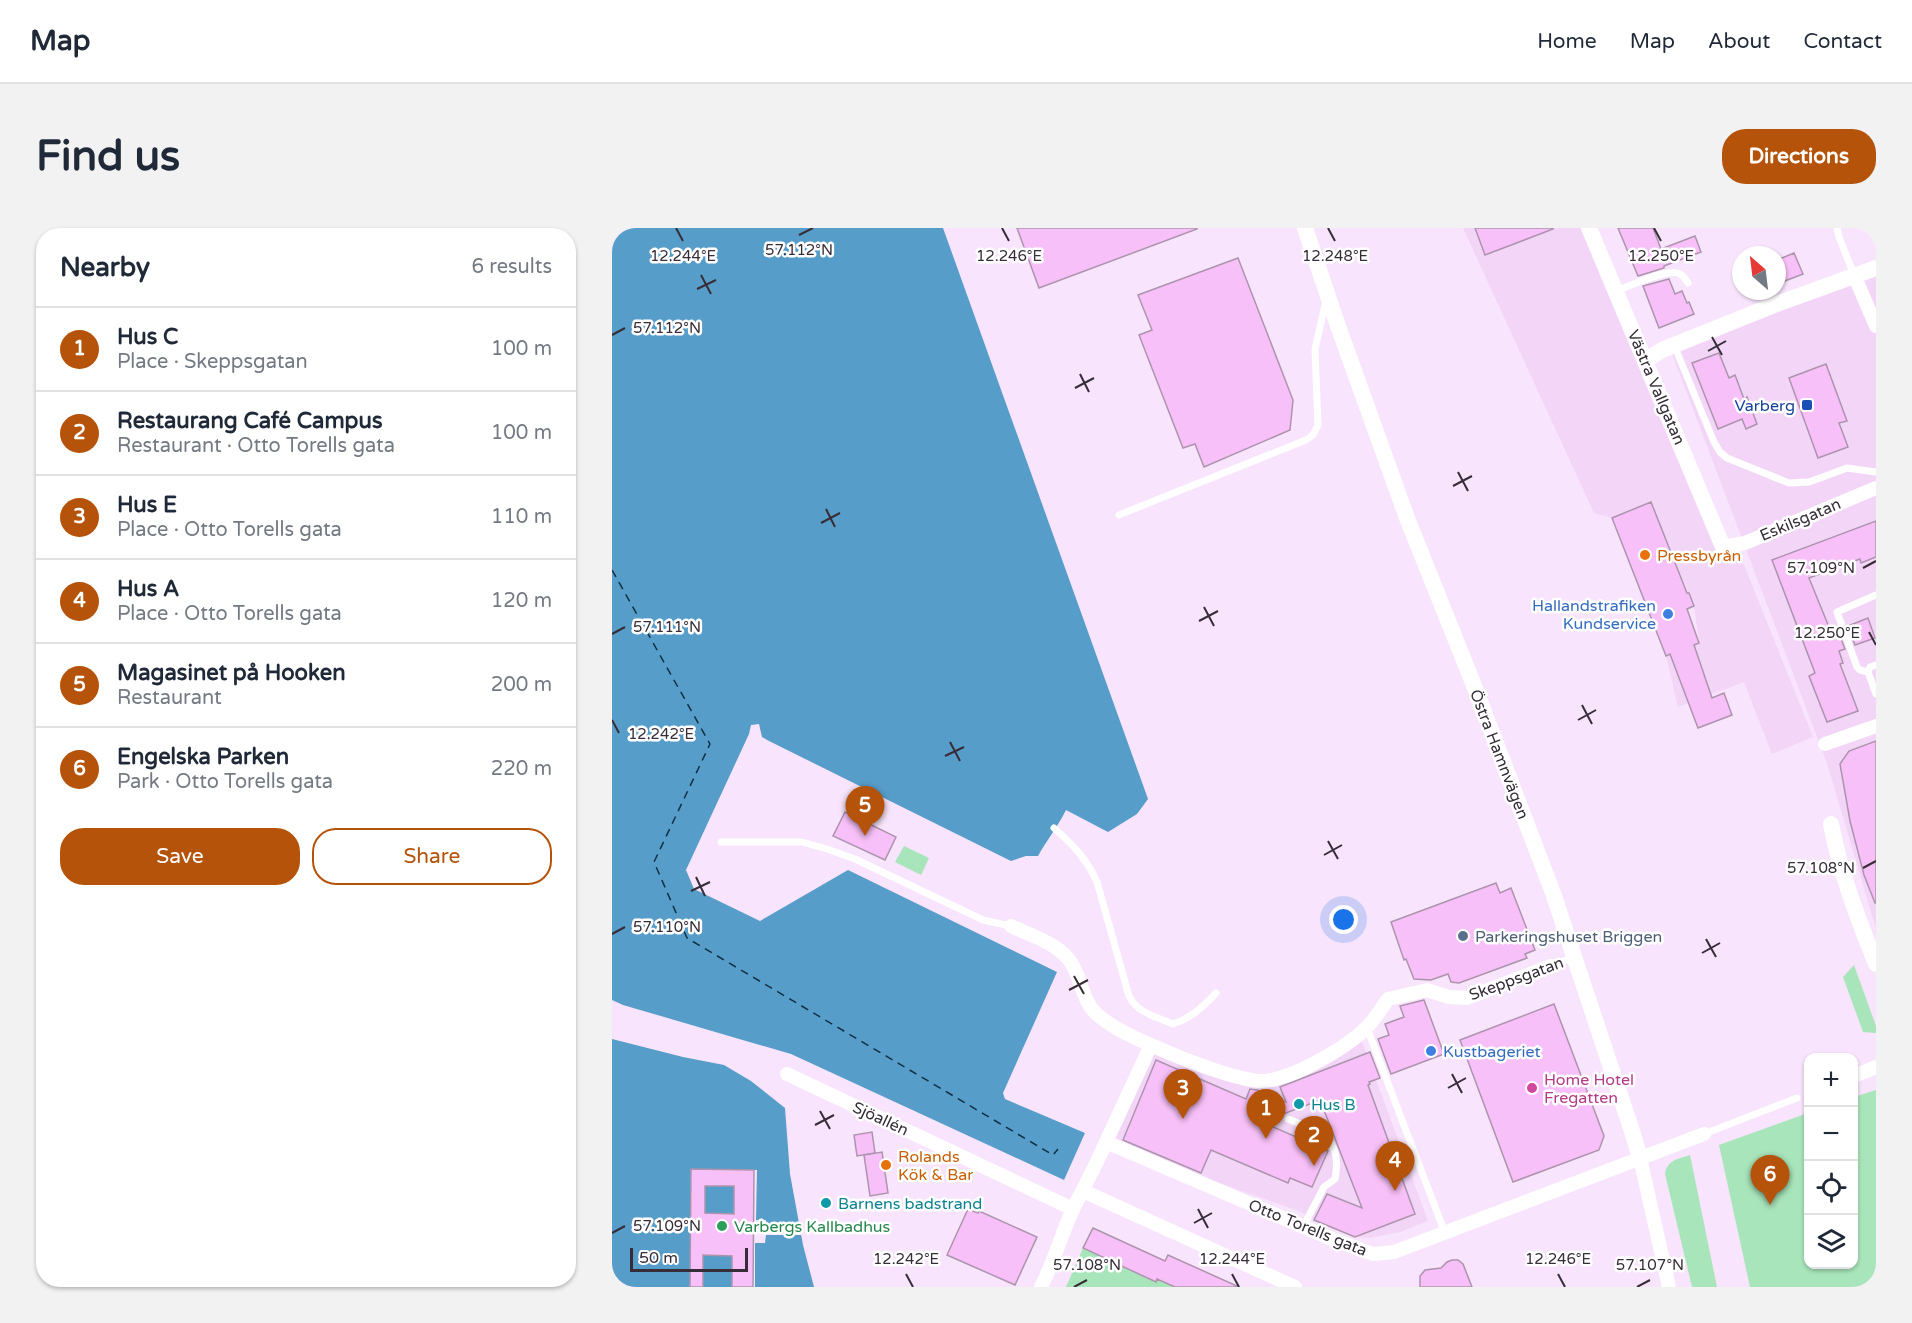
<!DOCTYPE html>
<html lang="en">
<head>
<meta charset="utf-8">
<style>
	body { margin:0; font-family:"Varela Round",sans-serif; background:#f2f2f3; color:#1f2937 }
	.controls { position:absolute; right:18px; bottom:18px; display:grid; overflow:hidden; border-radius:12px; box-shadow:0 2px 4px #0004 }
	.controls button { width:54px; height:54px; display:grid; place-items:center; padding:0; border:0; border-bottom:2px solid #e0e1e3; background:#fff; color:#1f2937; font:30px sans-serif }
	.compass { position:absolute; left:1120px; top:18px; width:54px; height:54px; border-radius:50%; background:#fff; box-shadow:0 2px 4px #0004; rotate:332deg }
	.scale { position:absolute; left:18px; bottom:15px; width:118px; box-sizing:border-box; padding-left:6px; border:3px solid #362d38; border-top:0; font-size:16px; line-height:21px; white-space:nowrap; color:#362d38; -webkit-text-stroke:4px #fff; paint-order:stroke }
	.you { position:absolute; left:732px; top:692px; width:21px; height:21px; margin:-15px; border:4px solid #fff; border-radius:50%; background:#1a73e8; box-shadow:0 0 0 9px #1a73e833 }
	.badge { display:grid; place-items:center; width:39px; height:39px; border-radius:50%; background:#b45309; color:#fff; font-size:20px; font-weight:700 }
	.pin { position:absolute; translate:-50% -50px; filter:drop-shadow(0 2px 3px #0008) }
	.pin::after { content:''; position:absolute; top:32px; width:21px; height:18px; background:inherit; clip-path:polygon(0 0,100% 0,50% 100%) }
	.list { margin:0; padding:0; list-style:none }
	h2 { display:flex; justify-content:space-between; align-items:center; height:78px; margin:0; padding:0 24px; font-size:26px }
	h2 small { font-size:20px; font-weight:400; color:#747a83 }
	.list li { display:grid; grid-template-columns:39px 1fr auto; gap:18px; align-items:center; box-sizing:border-box; height:84px; padding:0 24px; border-top:2px solid #e0e1e3 }
	.list b { display:block; font-size:22px; white-space:nowrap }
	.list p { margin:0; font-size:20px; white-space:nowrap; color:#747a83 }
	.list em { font-size:20px; font-style:normal; color:#747a83 }
	.actions { display:flex; gap:12px; padding:18px 24px }
	.actions a { flex:1; padding:14px 0; border:2px solid #b45309; border-radius:24px; text-align:center; font-size:21px; color:#b45309 }
	.actions .main { background:#b45309; color:#fff }
	.icon { flex:none; width:33px; height:33px; fill:none; stroke:currentColor; stroke-width:2; stroke-linecap:round; stroke-linejoin:round }
	.map { position:relative; flex:none; width:1264px; height:1059px; overflow:hidden; border-radius:24px }
	header { display:flex; align-items:center; gap:36px; box-sizing:border-box; height:84px; padding:0 30px; background:#fff; border-bottom:2px solid #e0e1e3 }
	header strong { font-size:28px }
	nav { display:flex; gap:33px; margin-inline-start:auto; font-size:21px }
	.intro { display:flex; align-items:center; justify-content:space-between; box-sizing:border-box; height:144px; padding:0 36px }
	h1 { margin:0; font-size:42px }
	.button { padding:15px 27px; border-radius:24px; background:#b45309; color:#fff; font-size:21px; font-weight:700 }
	main { display:flex; gap:36px; padding:0 36px }
	aside { flex:1; background:#fff; border-radius:24px; box-shadow:0 2px 4px #0004 }
	.map>svg:first-child { display:block }
	.built { fill:#f3d5f8 }
	.green { fill:#a9e5bb }
	.water { fill:#579dc9 }
	.pier { fill:#f8e4fc }
	.lines { fill:none; stroke-linecap:round; stroke-linejoin:round }
	.ferry { stroke:#103043; stroke-width:1.5; stroke-dasharray:8 6; stroke-linecap:butt }
	.building { fill:#f8c0f8; stroke:#ad94ad; stroke-width:1.5; fill-rule:evenodd }
	.service { stroke:#fff; stroke-width:7 }
	.minor { stroke:#fff; stroke-width:14 }
	.tertiary { stroke:#fff; stroke-width:16 }
	.ticks { fill:none; stroke:#362d38; stroke-width:2 }
	.transit-dot { fill:#1a4fb4; stroke:#fff; stroke-width:2 }
	.food-dot { fill:#e8710a; stroke:#fff; stroke-width:2 }
	.shop-dot { fill:#3f7fe0; stroke:#fff; stroke-width:2 }
	.service-dot { fill:#5c6f8a; stroke:#fff; stroke-width:2 }
	.hotel-dot { fill:#d1479c; stroke:#fff; stroke-width:2 }
	.culture-dot { fill:#0f9aa8; stroke:#fff; stroke-width:2 }
	.leisure-dot { fill:#2e9e5b; stroke:#fff; stroke-width:2 }
	.labels { text-anchor:middle; stroke-width:5; stroke-linejoin:round; paint-order:stroke }
	.street-label { font-size:16px; fill:#362d38; stroke:#fff }
	.transit-label { font-size:16px; fill:#164399; stroke:#fff; text-anchor:end }
	.food-label { font-size:16px; fill:#c56008; stroke:#fff; text-anchor:start }
	.shop-label { font-size:16px; fill:#366cbe; stroke:#fff; text-anchor:end }
	.service-label { font-size:16px; fill:#4e5e75; stroke:#fff; text-anchor:start }
	.hotel-label { font-size:16px; fill:#b23c85; stroke:#fff; text-anchor:start }
	.culture-label { font-size:16px; fill:#0d838f; stroke:#fff; text-anchor:start }
	.leisure-label { font-size:16px; fill:#27864d; stroke:#fff; text-anchor:start }
	.ticks-label { font-size:15px; text-anchor:middle; fill:#362d38; stroke:#fff; stroke-width:5; stroke-linejoin:round; paint-order:stroke }
</style>
</head>
<body>
<header>
<strong>Map</strong>
<nav><a>Home</a><a>Map</a><a>About</a><a>Contact</a></nav>
</header>
<div class="intro"><h1>Find us</h1><a class="button">Directions</a></div>
<main>
<aside>
<h2>Nearby<small>6 results</small></h2>
<ul class="list">
<li><span class="badge">1</span><div><b>Hus C</b><p>Place · Skeppsgatan</p></div><em>100 m</em></li>
<li><span class="badge">2</span><div><b>Restaurang Café Campus</b><p>Restaurant · Otto Torells gata</p></div><em>100 m</em></li>
<li><span class="badge">3</span><div><b>Hus E</b><p>Place · Otto Torells gata</p></div><em>110 m</em></li>
<li><span class="badge">4</span><div><b>Hus A</b><p>Place · Otto Torells gata</p></div><em>120 m</em></li>
<li><span class="badge">5</span><div><b>Magasinet på Hooken</b><p>Restaurant</p></div><em>200 m</em></li>
<li><span class="badge">6</span><div><b>Engelska Parken</b><p>Park · Otto Torells gata</p></div><em>220 m</em></li>
</ul>
<div class="actions"><a class="main">Save</a><a>Share</a></div>
</aside>
<div class="map">
<svg width="1264" height="1059" viewBox="0 0 1264 1059">
	<rect width="100%" height="100%" fill="#f8e4fc"/>
	<g class="built">
		<path d="M 851,0 L 970,0 L 1106,317 L 1132,337 L 1201,509 L 1160,526 L 1132,454 L 1066,479 L 1054,428 L 1087,414 L 1082,378 L 1039,275 L 1000,290 L 982,285 Z"/>
		<path d="M 1264,37 L 1264,701 L 1215,535 L 1056,115 Z"/>
		<path d="M 749,811 L 816,993 L 788,1004 L 758,1010 L 743,1009 L 702,992 L 687,983 L 587,948 L 503,910 L 542,825 L 615,852 L 708,838 L 732,826 Z"/>
	</g>
	<g class="green">
		<path d="M 292,618 L 317,630 L 309,647 L 283,634 Z"/>
		<path d="M 1242,737 L 1264,798 L 1264,805 L 1251,804 L 1231,749 Z"/>
		<path d="M 1264,862 L 1264,1059 L 1138,1059 L 1107,917 L 1196,885 L 1196,1036 L 1242,1036 L 1242,869 Z"/>
		<path d="M 1078,927 L 1105,1059 L 1080,1059 L 1053,946 C 1055,932 1066,931 1078,927 Z"/>
		<path d="M 471,1020 L 543,1053 L 545,1051 L 563,1059 L 454,1059 Z"/>
	</g>
	<g class="water">
		<path d="M 0,0 L 331,0 L 536,571 L 525,586 L 496,604 L 454,582 C 446,598 435,612 426,628 L 414,628 L 399,633 L 157,513 L 150,509 L 147,496 L 139,497 L 137,506 L 74,642 L 82,661 L 148,693 L 236,642 L 445,744 L 391,865 L 393,871 L 473,905 L 452,952 L 179,826 L 11,777 L 0,772 Z"/>
		<path d="M 0,811 L 71,829 L 112,837 L 139,853 L 173,880 L 178,946 L 191,1017 L 202,1059 L 0,1059 Z"/>
	</g>
	<path class="pier" d="M 142,942 L 145,942 L 144,992 L 154,992 L 154,999 L 191,1000 L 193,1007 L 154,1007 L 153,1015 L 143,1015 L 143,1059 L 141,1059 Z"/>
	<g class="lines">
		<path class="ferry" d="M 0,342 L 98,516 L 42,634 L 75,710 L 441,927 L 446,921"/>
	</g>
	<g class="building">
		<path d="M 405,0 L 585,0 L 585,1 L 427,60 Z"/>
		<path d="M 863,0 L 941,0 L 941,1 L 873,27 Z"/>
		<path d="M 1006,0 L 1041,0 L 1049,21 L 1083,8 L 1089,24 L 1052,38 L 1052,40 L 1026,48 Z"/>
		<path d="M 1182,25 L 1191,46 L 1165,56 L 1165,32 Z"/>
		<path d="M 626,30 L 681,172 L 678,202 L 592,239 L 583,216 L 571,220 L 527,107 L 540,102 L 526,67 Z"/>
		<path d="M 1057,51 L 1063,66 L 1070,63 L 1075,75 L 1077,74 L 1082,86 L 1047,100 L 1031,58 Z"/>
		<path d="M 1107,125 L 1117,150 L 1123,147 L 1132,171 L 1135,169 L 1145,196 L 1134,201 L 1130,191 L 1106,201 L 1080,135 Z"/>
		<path d="M 1214,136 L 1235,193 L 1227,195 L 1236,219 L 1206,230 L 1177,150 Z"/>
		<path d="M 1039,274 L 1075,365 L 1077,365 L 1082,378 L 1075,381 L 1087,415 L 1082,417 L 1100,470 L 1112,465 L 1120,487 L 1086,500 L 1058,426 L 1054,428 L 1000,290 Z"/>
		<path d="M 1264,293 L 1264,329 L 1249,335 L 1248,331 L 1197,350 L 1219,404 L 1225,401 L 1233,421 L 1227,423 L 1231,435 L 1228,436 L 1246,483 L 1215,494 L 1197,448 L 1203,445 L 1160,332 Z"/>
		<path d="M 1256,390 L 1263,410 L 1243,417 L 1236,398 Z"/>
		<path d="M 1264,513 L 1264,675 L 1263,675 L 1252,647 L 1238,593 L 1228,536 L 1237,523 Z"/>
		<path d="M 233,584 L 284,609 L 273,632 L 221,608 Z"/>
		<path d="M 884,655 L 888,665 L 899,660 L 923,722 L 913,726 L 915,730 L 847,755 L 839,754 L 836,746 L 819,752 L 802,751 L 794,731 L 792,732 L 779,694 Z"/>
		<path d="M 812,772 L 832,826 L 779,846 L 766,811 L 777,807 L 773,796 L 792,789 L 788,778 Z"/>
		<path d="M 942,776 L 992,908 L 987,922 L 901,954 L 848,812 Z"/>
		<path d="M 758,824 L 768,850 L 757,854 L 758,856 L 756,857 L 803,986 L 743,1009 L 702,992 L 715,966 L 750,980 L 708,872 L 650,894 L 716,923 L 700,959 L 678,950 L 676,955 L 599,922 L 589,945 L 511,912 L 544,832 L 634,871 L 638,861 L 645,862 L 674,874 L 668,859 Z"/>
		<path d="M 260,904 L 263,925 L 245,928 L 242,907 Z"/>
		<path d="M 270,924 L 276,965 L 258,968 L 252,927 Z"/>
		<path d="M 79,941 L 142,942 L 141,1059 L 120,1059 L 120,1028 L 91,1027 L 91,1059 L 78,1059 ZM 93,958 L 122,958 L 122,986 L 93,985 Z"/>
		<path d="M 356,981 L 366,985 L 367,983 L 425,1009 L 403,1057 L 335,1027 Z"/>
		<path d="M 481,1000 L 553,1033 L 556,1027 L 627,1059 L 563,1059 L 545,1051 L 544,1054 L 471,1020 Z"/>
		<path d="M 840,1032 L 846,1032 L 851,1036 L 860,1059 L 808,1059 L 808,1048 L 813,1042 L 829,1040 L 835,1034 Z"/>
	</g>
	<g class="lines">
		<g class="service">
			<path d="M 1225,0 L 1227,9 L 1242,47"/>
			<path d="M 1004,63 C 1018,58 1053,41 1066,45 C 1072,47 1073,51 1076,55"/>
			<path d="M 1062,117 L 1102,214 L 1108,224 L 1115,230 L 1177,255 L 1197,254 L 1235,240 L 1264,244"/>
			<path d="M 507,287 L 694,212 L 701,207 L 706,197 L 703,121 L 714,73"/>
			<path d="M 1256,444 L 1248,442 L 1245,439 L 1225,384 L 1264,367"/>
			<path d="M 1256,444 L 1264,466"/>
			<path d="M 1256,444 L 1258,439 L 1264,437"/>
			<path d="M 442,600 C 460,616 475,631 485,654 L 517,768 C 525,785 545,789 561,796 C 579,790 591,779 604,765"/>
			<path d="M 109,614 L 190,614 L 215,621 L 243,631 L 371,692 L 399,698"/>
			<path d="M 939,738 L 962,729"/>
			<path d="M 755,800 L 833,1005"/>
			<path d="M 676,891 C 708,904 731,910 723,951 L 712,959 L 691,999"/>
			<path d="M 1092,906 L 1185,870"/>
		</g>
		<g class="minor">
			<path d="M 1242,47 L 1264,98"/>
			<path d="M 1111,319 L 1133,315 L 1264,260"/>
			<path d="M 1213,516 L 1264,498"/>
			<path d="M 399,698 C 420,708 448,716 460,736 C 470,753 471,776 487,788 C 506,804 532,814 555,824 C 578,834 621,850 646,853 C 675,855 734,820 754,800 C 763,792 769,780 776,771 L 815,762 L 837,769 L 855,770 L 939,738"/>
			<path d="M 175,846 L 461,981"/>
			<path d="M 1242,848 L 1264,839"/>
			<path d="M 494,914 L 539,817"/>
			<path d="M 1028,930 L 1057,1059"/>
			<path d="M 471,963 L 683,1059"/>
			<path d="M 429,1059 C 442,1034 449,1007 461,981 C 472,959 484,937 494,914 L 720,1011 L 761,1026 L 782,1024 L 1092,906"/>
		</g>
		<g class="tertiary">
			<path d="M 693,0 L 726,98 L 795,290 L 861,455 L 941,665 L 1020,903 L 1028,930"/>
			<path d="M 977,0 L 1111,319"/>
			<path d="M 1034,132 L 1050,122 L 1162,77 L 1264,40"/>
			<path d="M 1219,596 C 1228,644 1246,691 1264,736"/>
		</g>
	</g>
	<path class="ticks" d="M 64,0 L 71,13M 390,0 L 397,13M 716,0 L 723,13M 1042,0 L 1049,13M 187,7 L 201,0M 89,47 L 99,66M 85,61 L 104,52M 0,107 L 13,100M 1100,109 L 1110,127M 1096,123 L 1114,113M 468,146 L 477,164M 463,160 L 482,150M 846,244 L 856,263M 841,258 L 860,248M 214,281 L 223,299M 209,295 L 228,285M 1251,340 L 1264,333M 592,379 L 602,398M 587,393 L 606,383M 1257,404 L 1264,417M 0,406 L 13,399M 970,477 L 980,496M 0,492 L 7,505M 966,492 L 984,482M 338,514 L 348,533M 333,528 L 352,519M 716,613 L 726,631M 712,627 L 730,617M 1251,640 L 1264,633M 84,649 L 93,668M 79,663 L 98,654M 0,706 L 13,699M 1094,711 L 1104,729M 1090,725 L 1108,715M 462,748 L 472,766M 457,762 L 476,752M 840,846 L 850,865M 836,860 L 854,850M 208,883 L 218,901M 203,897 L 222,887M 586,981 L 596,1000M 582,995 L 600,985M 0,1005 L 13,998M 294,1046 L 301,1059M 620,1046 L 627,1059M 946,1046 L 953,1059M 462,1059 L 475,1052M 1025,1059 L 1038,1052"/>
	<rect class="transit-dot" x="1189" y="171" width="12" height="12" rx="3"/>
	<g class="food-dot">
		<circle cx="1033" cy="327" r="6"/>
		<circle cx="274" cy="937" r="6"/>
	</g>
	<g class="shop-dot">
		<circle cx="1056" cy="386" r="6"/>
		<circle cx="819" cy="823" r="6"/>
	</g>
	<circle class="service-dot" cx="851" cy="708" r="6"/>
	<circle class="hotel-dot" cx="920" cy="860" r="6"/>
	<g class="culture-dot">
		<circle cx="687" cy="876" r="6"/>
		<circle cx="214" cy="975" r="6"/>
	</g>
	<circle class="leisure-dot" cx="110" cy="998" r="6"/>
	<g class="labels">
		<g class="street-label">
			<text transform="translate(1045 159) rotate(67)" y="6">Västra Vallgatan</text>
			<text transform="translate(1188 291) rotate(-23)" y="6">Eskilsgatan</text>
			<text transform="translate(888 526) rotate(69)" y="6">Östra Hamnvägen</text>
			<text transform="translate(904 750) rotate(-20)" y="6">Skeppsgatan</text>
			<text transform="translate(269 890) rotate(25)" y="6">Sjöallén</text>
			<text transform="translate(696 999) rotate(22)" y="6">Otto Torells gata</text>
		</g>
		<g class="transit-label">
			<text x="1183" y="183">Varberg</text>
		</g>
		<g class="food-label">
			<text x="1045" y="333">Pressbyrån</text>
			<text x="286" y="934">Rolands<tspan x="286" dy="18">Kök &amp; Bar</tspan></text>
		</g>
		<g class="shop-label">
			<text x="1044" y="383">Hallandstrafiken<tspan x="1044" dy="18">Kundservice</tspan></text>
			<text x="831" y="829" text-anchor="start">Kustbageriet</text>
		</g>
		<g class="service-label">
			<text x="863" y="714">Parkeringshuset Briggen</text>
		</g>
		<g class="hotel-label">
			<text x="932" y="857">Home Hotel<tspan x="932" dy="18">Fregatten</tspan></text>
		</g>
		<g class="culture-label">
			<text x="699" y="882">Hus B</text>
			<text x="226" y="981">Barnens badstrand</text>
		</g>
		<g class="leisure-label">
			<text x="122" y="1004">Varbergs Kallbadhus</text>
		</g>
	</g>
	<g class="ticks-label">
		<text x="187" y="27">57.112°N</text>
		<text x="71" y="33">12.244°E</text>
		<text x="397" y="33">12.246°E</text>
		<text x="723" y="33">12.248°E</text>
		<text x="1049" y="33">12.250°E</text>
		<text x="55" y="105">57.112°N</text>
		<text x="1209" y="345">57.109°N</text>
		<text x="55" y="404">57.111°N</text>
		<text x="1215" y="410">12.250°E</text>
		<text x="49" y="511">12.242°E</text>
		<text x="1209" y="645">57.108°N</text>
		<text x="55" y="704">57.110°N</text>
		<text x="55" y="1003">57.109°N</text>
		<text x="294" y="1036">12.242°E</text>
		<text x="620" y="1036">12.244°E</text>
		<text x="946" y="1036">12.246°E</text>
		<text x="475" y="1042">57.108°N</text>
		<text x="1038" y="1042">57.107°N</text>
	</g>
</svg>
<div class="controls">
<button>+</button>
<button>−</button>
<button><svg class="icon" aria-label="locate" viewBox="0 0 24 24"><circle cx="12" cy="12" r="6"/><path d="M12 2v4M12 18v4M2 12h4M18 12h4"/></svg></button>
<button><svg class="icon" aria-label="layers" viewBox="0 0 24 24"><path d="M12 4l9 5-9 5-9-5zM3 14l9 5 9-5"/></svg></button>
</div>
<svg class="compass" viewBox="-18 -18 36 36"><path d="M0-13l5 13h-10z" fill="#e53935"/><path d="M0 13l5-13h-10z" fill="#747a83"/></svg>
<div class="scale">50 m</div>
<div class="you"></div>
<div class="pin badge" style="left:654px;top:911px">1</div>
<div class="pin badge" style="left:702px;top:938px">2</div>
<div class="pin badge" style="left:571px;top:891px">3</div>
<div class="pin badge" style="left:783px;top:963px">4</div>
<div class="pin badge" style="left:253px;top:608px">5</div>
<div class="pin badge" style="left:1158px;top:977px">6</div>
</div>
</main>
</body>
</html>
